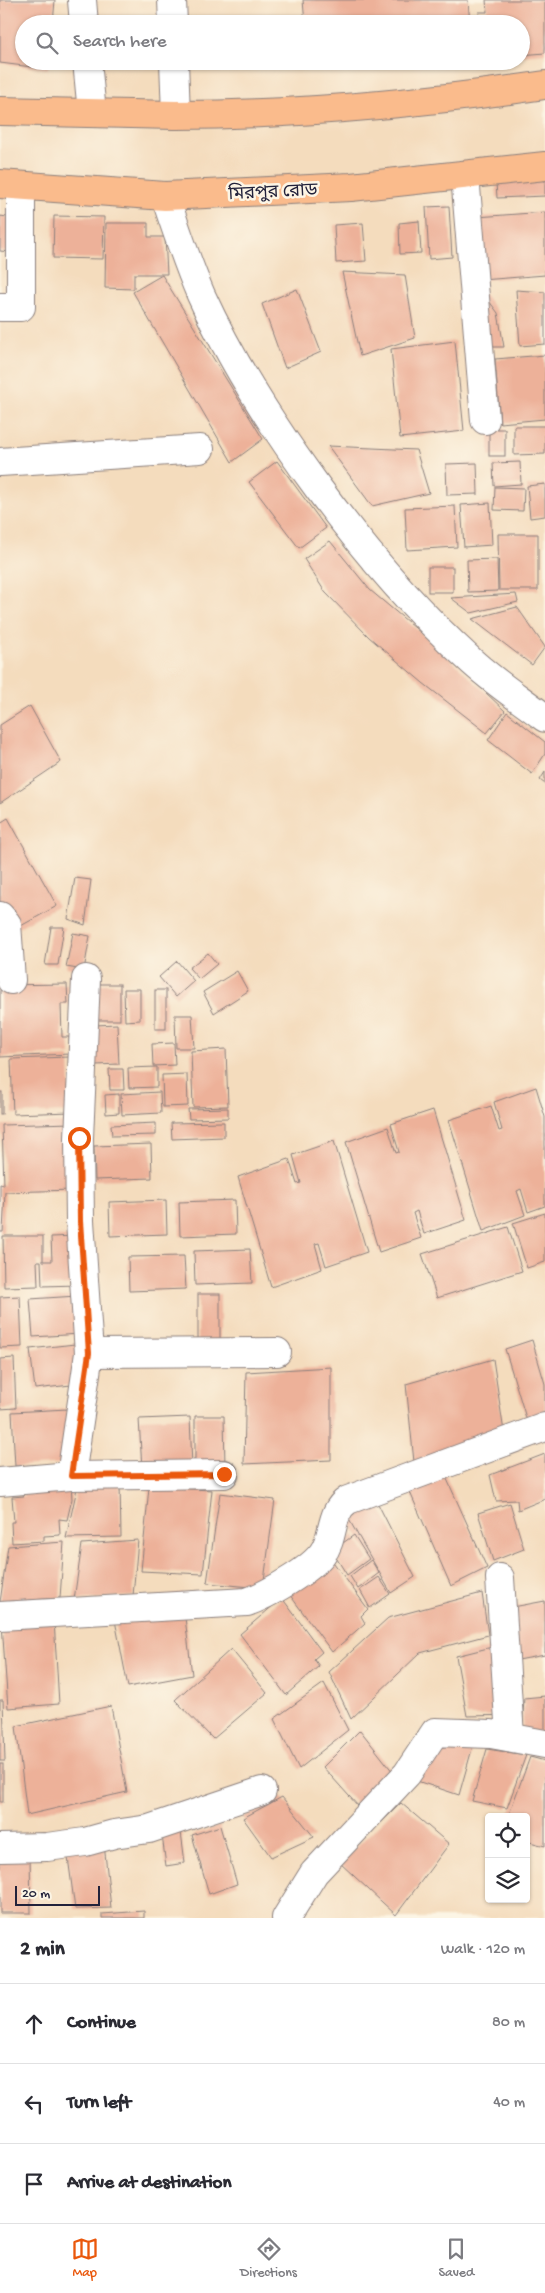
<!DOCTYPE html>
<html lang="en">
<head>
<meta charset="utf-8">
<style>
	body { margin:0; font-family:"Gochi Hand","Noto Sans Bengali",sans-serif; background:#f2f2f3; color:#2b2b33 }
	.controls { position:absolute; right:15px; bottom:15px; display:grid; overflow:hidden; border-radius:5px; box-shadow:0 1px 4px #0004 }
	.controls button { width:45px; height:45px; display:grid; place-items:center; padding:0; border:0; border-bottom:1px solid #e1e1e2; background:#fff; color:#2b2b33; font:25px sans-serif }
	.scale { position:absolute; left:15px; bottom:12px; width:85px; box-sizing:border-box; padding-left:5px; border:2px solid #22223b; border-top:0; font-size:14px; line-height:18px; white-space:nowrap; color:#22223b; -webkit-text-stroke:4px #fcf5e5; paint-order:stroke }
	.stop { position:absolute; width:15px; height:15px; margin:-11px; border:4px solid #ea580c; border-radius:50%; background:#fff }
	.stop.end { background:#ea580c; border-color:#fff; box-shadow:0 1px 5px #0008 }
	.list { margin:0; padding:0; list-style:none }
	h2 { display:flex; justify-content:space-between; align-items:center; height:65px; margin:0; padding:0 20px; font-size:21px }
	h2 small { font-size:16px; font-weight:400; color:#7c7c81 }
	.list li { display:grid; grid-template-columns:32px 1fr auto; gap:15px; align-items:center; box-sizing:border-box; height:80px; padding:0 20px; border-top:1px solid #e1e1e2 }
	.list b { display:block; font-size:19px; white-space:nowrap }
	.list em { font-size:16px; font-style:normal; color:#7c7c81 }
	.icon { flex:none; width:28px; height:28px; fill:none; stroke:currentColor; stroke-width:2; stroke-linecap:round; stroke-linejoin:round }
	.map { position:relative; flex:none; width:545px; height:1918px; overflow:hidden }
	.search { position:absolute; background:#fff; box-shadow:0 1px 4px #0004; left:15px; right:15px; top:15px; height:55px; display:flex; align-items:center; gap:12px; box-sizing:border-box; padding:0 18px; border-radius:28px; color:#7c7c81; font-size:19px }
	.sheet { height:305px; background:#fff }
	nav { display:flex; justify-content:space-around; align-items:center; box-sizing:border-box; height:70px; border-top:1px solid #e1e1e2; background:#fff; font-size:14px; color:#7c7c81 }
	nav a { display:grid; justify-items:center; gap:2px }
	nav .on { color:#ea580c }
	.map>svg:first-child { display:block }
	.building { fill:#edb199 }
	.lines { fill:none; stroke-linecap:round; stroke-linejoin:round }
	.minor-casing { stroke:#8b7f7c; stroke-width:30 }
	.highway-casing { stroke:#8b7f7c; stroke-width:30 }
	.minor { stroke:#fff; stroke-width:28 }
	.highway { stroke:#fabb8c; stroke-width:28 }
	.route { stroke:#ea580c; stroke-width:6 }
	.labels { text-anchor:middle; stroke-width:5; stroke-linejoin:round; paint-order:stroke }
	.street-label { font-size:18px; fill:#22223b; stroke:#fcf5e5 }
</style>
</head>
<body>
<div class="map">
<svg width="545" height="1918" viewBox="0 0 545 1918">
	<rect width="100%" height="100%" fill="#fcf5e5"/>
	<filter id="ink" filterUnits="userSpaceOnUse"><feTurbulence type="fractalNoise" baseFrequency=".02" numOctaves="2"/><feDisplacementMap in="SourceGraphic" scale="10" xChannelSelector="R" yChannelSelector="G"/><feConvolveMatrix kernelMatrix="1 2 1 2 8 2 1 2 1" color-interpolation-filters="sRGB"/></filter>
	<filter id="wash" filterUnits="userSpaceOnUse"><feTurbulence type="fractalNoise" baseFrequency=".0096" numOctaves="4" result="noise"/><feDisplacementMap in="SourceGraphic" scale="20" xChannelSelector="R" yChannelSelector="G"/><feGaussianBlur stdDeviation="1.12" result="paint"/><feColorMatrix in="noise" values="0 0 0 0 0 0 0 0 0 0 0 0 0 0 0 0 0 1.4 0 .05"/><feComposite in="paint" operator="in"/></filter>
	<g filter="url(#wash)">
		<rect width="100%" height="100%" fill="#f4dcbd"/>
		<g id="blocks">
			<g class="building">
				<path d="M 0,0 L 55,0 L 53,24 L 24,24 L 24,61 L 49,61 L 48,69 L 0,63 Z"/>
				<path d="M 303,0 L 468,0 L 470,24 L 305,24 Z"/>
				<path d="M 486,0 L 545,0 L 545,53 L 521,55 L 521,24 L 480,24 L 479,12 L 487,12 Z"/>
				<path d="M 545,179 L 545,196 L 497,198 L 496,182 Z"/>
				<path d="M 449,206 L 452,257 L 429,259 L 426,207 Z"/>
				<path d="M 545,212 L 545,275 L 482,280 L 477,217 Z"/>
				<path d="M 0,216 L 14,218 L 9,252 L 0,251 Z"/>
				<path d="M 54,216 L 104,217 L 103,259 L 53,258 Z"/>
				<path d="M 419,221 L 421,253 L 400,254 L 399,223 Z"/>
				<path d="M 106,223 L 148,223 L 148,237 L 165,237 L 167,274 L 134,274 L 134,289 L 105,288 Z"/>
				<path d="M 363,223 L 366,261 L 336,263 L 334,225 Z"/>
				<path d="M 342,272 L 405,275 L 415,338 L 360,356 Z"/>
				<path d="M 162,275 L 263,439 L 232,462 L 133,292 Z"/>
				<path d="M 477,285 L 498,313 L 504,347 L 477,347 Z"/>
				<path d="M 297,289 L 321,352 L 285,368 L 262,304 Z"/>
				<path d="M 516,290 L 545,292 L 545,344 L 520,346 Z"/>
				<path d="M 455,341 L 464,431 L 400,438 L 391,349 Z"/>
				<path d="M 545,355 L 545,419 L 500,423 L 495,359 Z"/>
				<path d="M 514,426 L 545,426 L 545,454 L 514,455 Z"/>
				<rect x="489" y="429" width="16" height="27"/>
				<path d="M 328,446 L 416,450 L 429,493 L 372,506 Z"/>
				<path d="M 277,461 L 326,528 L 299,548 L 249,482 Z"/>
				<path d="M 520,462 L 521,484 L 494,486 L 493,463 Z"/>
				<path d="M 477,463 L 478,494 L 447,495 L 446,464 Z"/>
				<path d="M 545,484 L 545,516 L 530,518 L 527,486 Z"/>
				<path d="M 495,487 L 524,488 L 523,511 L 494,510 Z"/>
				<path d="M 490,503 L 492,545 L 464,547 L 461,505 Z"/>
				<path d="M 455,506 L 457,547 L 407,550 L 405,508 Z"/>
				<path d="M 498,534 L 538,534 L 538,590 L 499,590 Z"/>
				<path d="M 330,541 L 370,590 L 440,649 L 505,711 L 487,733 L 423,683 L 369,637 L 325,592 L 304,559 Z"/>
				<path d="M 497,559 L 498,591 L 468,592 L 467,560 Z"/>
				<rect x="428" y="567" width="25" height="25"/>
				<path d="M 516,594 L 518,602 L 471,613 L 451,598 Z"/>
				<path d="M 517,607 L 545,647 L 532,665 L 472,619 Z"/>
				<path d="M 30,706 L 61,762 L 0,803 L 0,725 Z"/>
				<path d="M 507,712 L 545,742 L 545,754 L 532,774 L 488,740 Z"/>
				<path d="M 545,772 L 545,784 L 540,780 Z"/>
				<path d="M 8,818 L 57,906 L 8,933 L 0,921 L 0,823 Z"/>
				<path d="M 75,878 L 91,880 L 85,925 L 68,919 Z"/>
				<path d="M 51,927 L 64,927 L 58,965 L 45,965 Z"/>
				<path d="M 73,933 L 90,936 L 84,970 L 66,967 Z"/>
				<path d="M 208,953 L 217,964 L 199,979 L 189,968 Z"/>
				<path d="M 177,961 L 194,981 L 176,997 L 159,977 Z"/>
				<path d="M 237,971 L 248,991 L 214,1013 L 203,992 Z"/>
				<path d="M 67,984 L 68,1004 L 61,1004 L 62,1037 L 69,1037 L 70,1054 L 0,1057 L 0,985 Z"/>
				<rect x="90" y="984" width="30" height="36"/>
				<path d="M 124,989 L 140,989 L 140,1020 L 125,1021 Z"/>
				<rect x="155" y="990" width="11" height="39"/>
				<path d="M 175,1015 L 192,1015 L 194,1048 L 176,1048 Z"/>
				<path d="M 117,1024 L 119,1064 L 96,1065 L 95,1025 Z"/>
				<path d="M 174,1043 L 175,1065 L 153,1066 L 152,1044 Z"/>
				<path d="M 226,1049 L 228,1106 L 193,1107 L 191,1051 Z"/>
				<path d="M 69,1057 L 71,1112 L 13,1114 L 11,1059 Z"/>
				<path d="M 157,1067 L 157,1087 L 129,1088 L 128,1068 Z"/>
				<path d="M 109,1069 L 123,1069 L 124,1090 L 110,1090 Z"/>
				<path d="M 187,1074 L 188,1106 L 163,1107 L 162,1075 Z"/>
				<path d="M 536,1087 L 545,1117 L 545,1206 L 528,1212 L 521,1189 L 517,1191 L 525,1215 L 483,1231 L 449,1120 L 491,1106 L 499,1131 L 502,1130 L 494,1102 Z"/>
				<rect x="0" y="1092" width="2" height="22"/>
				<path d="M 160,1092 L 161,1113 L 122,1115 L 121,1094 Z"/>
				<path d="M 119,1094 L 119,1113 L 106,1114 L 105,1095 Z"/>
				<path d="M 228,1108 L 228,1118 L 189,1119 L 188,1109 Z"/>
				<path d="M 433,1110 L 466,1220 L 424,1234 L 417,1211 L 413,1213 L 421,1238 L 379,1252 L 346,1142 L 388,1127 L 396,1153 L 399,1152 L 391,1124 Z"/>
				<path d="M 224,1122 L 224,1137 L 172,1139 L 171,1123 Z"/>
				<path d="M 72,1123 L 74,1190 L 5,1192 L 3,1232 L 0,1232 L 0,1184 L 4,1185 L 2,1125 Z"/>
				<path d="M 156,1123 L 156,1135 L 112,1136 L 111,1125 Z"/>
				<path d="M 334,1141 L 367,1252 L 326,1266 L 319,1243 L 315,1244 L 322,1269 L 271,1287 L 238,1177 L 289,1159 L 297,1184 L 301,1183 L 293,1155 Z"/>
				<path d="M 151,1144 L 152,1178 L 95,1180 L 94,1146 Z"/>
				<path d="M 166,1200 L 167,1234 L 110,1236 L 109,1202 Z"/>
				<path d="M 235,1200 L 236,1234 L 180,1236 L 179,1202 Z"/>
				<path d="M 545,1213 L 545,1262 L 527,1268 L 513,1223 Z"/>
				<path d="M 508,1227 L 522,1271 L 437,1298 L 422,1254 Z"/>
				<path d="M 3,1236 L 43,1236 L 43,1261 L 52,1261 L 51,1237 L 76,1236 L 78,1285 L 42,1286 L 41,1261 L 37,1261 L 38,1286 L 4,1287 Z"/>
				<path d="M 250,1249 L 252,1283 L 195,1285 L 194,1251 Z"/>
				<path d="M 184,1256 L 186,1289 L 129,1291 L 128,1257 Z"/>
				<rect x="198" y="1294" width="22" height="52"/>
				<path d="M 20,1296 L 22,1347 L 0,1348 L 0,1297 Z"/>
				<path d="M 77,1296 L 80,1334 L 33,1337 L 30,1299 Z"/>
				<path d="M 532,1340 L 545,1384 L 545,1437 L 533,1441 L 505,1349 Z"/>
				<path d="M 84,1343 L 89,1383 L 35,1389 L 30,1349 Z"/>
				<path d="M 14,1358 L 16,1408 L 0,1409 L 0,1359 Z"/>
				<path d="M 493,1359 L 504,1432 L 414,1462 L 406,1384 Z"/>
				<path d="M 331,1367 L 331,1460 L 244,1464 L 246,1372 Z"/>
				<path d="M 67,1409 L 70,1463 L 15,1466 L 12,1412 Z"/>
				<path d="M 195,1416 L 224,1416 L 225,1467 L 195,1467 Z"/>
				<path d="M 190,1417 L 192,1467 L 142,1469 L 139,1419 Z"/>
				<path d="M 545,1454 L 545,1499 L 518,1510 L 517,1500 L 496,1501 L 490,1475 Z"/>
				<path d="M 442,1468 L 487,1568 L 451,1586 L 409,1490 Z"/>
				<path d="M 71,1482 L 72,1499 L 67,1520 L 59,1519 L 60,1535 L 44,1536 L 44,1541 L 12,1543 L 11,1522 L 14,1522 L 12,1497 L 24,1496 L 23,1494 L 41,1492 L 40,1484 Z"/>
				<path d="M 120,1483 L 121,1537 L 66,1538 L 78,1484 Z"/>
				<path d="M 149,1487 L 212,1490 L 203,1574 L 141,1571 Z"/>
				<path d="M 371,1490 L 415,1577 L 391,1593 L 343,1509 Z"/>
				<path d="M 220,1493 L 275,1500 L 263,1588 L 207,1583 Z"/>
				<path d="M 510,1503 L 524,1549 L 493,1561 L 478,1513 Z"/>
				<path d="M 354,1535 L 369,1559 L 347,1575 L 332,1551 Z"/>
				<path d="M 138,1540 L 133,1596 L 74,1600 L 82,1544 Z"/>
				<path d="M 64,1542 L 60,1598 L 0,1602 L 8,1546 Z"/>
				<path d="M 328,1555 L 368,1609 L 361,1616 L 365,1623 L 332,1652 L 287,1591 Z"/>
				<path d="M 371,1560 L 379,1573 L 358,1589 L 350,1576 Z"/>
				<path d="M 379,1577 L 390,1594 L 370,1608 L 360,1590 Z"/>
				<path d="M 182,1593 L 192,1675 L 128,1687 L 113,1610 Z"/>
				<path d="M 482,1593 L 488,1635 L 420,1653 L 351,1719 L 329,1672 L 388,1618 Z"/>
				<path d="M 282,1598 L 322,1652 L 314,1659 L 319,1666 L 286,1695 L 240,1634 Z"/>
				<path d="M 545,1601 L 545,1655 L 518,1660 L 513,1607 Z"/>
				<path d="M 54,1620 L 59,1704 L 8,1708 L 2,1624 Z"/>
				<path d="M 508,1643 L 519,1715 L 467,1716 L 456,1656 Z"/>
				<path d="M 231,1649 L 267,1693 L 213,1739 L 175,1700 Z"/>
				<path d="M 324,1683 L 348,1730 L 299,1769 L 274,1719 Z"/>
				<path d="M 545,1696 L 545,1736 L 522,1732 L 524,1698 Z"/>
				<path d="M 0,1700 L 3,1700 L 5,1761 L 0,1761 Z"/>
				<path d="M 111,1706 L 127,1792 L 27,1815 L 16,1726 Z"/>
				<path d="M 360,1730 L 393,1772 L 358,1806 L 323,1767 Z"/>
				<path d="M 474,1742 L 459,1795 L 417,1781 L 438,1748 Z"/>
				<path d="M 487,1749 L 526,1755 L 507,1808 L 472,1801 Z"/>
				<path d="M 530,1757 L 545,1761 L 545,1846 L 526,1841 L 526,1817 L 508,1817 Z"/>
				<rect x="0" y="1764" width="3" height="38"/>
				<path d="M 282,1797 L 314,1837 L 271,1857 L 243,1818 Z"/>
				<path d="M 401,1803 L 449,1844 L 396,1915 L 340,1863 Z"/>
				<path d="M 180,1824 L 185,1863 L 166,1866 L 161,1827 Z"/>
				<path d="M 220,1826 L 237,1884 L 209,1894 L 192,1835 Z"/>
				<path d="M 104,1844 L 111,1908 L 75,1909 L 67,1850 Z"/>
				<path d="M 0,1855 L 30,1855 L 31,1913 L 0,1913 Z"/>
				<path d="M 144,1911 L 144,1918 L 102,1918 L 102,1914 Z"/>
			</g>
		</g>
	</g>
	<g filter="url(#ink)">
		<use href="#blocks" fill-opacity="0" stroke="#8b7f7c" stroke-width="1"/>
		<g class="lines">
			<g class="minor-casing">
				<g id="minor">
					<path d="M 82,0 L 84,24"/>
					<path d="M 172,0 L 173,24"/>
					<path d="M 87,61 L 92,113"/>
					<path d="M 174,61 L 176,115"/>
					<path d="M 465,175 L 485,420"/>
					<path d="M 165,196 C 176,229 187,263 201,295 C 233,365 273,427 318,488 C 363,549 412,607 468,658 C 491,680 519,698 545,718"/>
					<path d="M 0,307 L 21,307 L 21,186"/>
					<path d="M 0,462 L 200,449"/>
					<path d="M 0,916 L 7,924 L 11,980"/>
					<path d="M 89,1353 L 277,1352"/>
					<path d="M 71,1476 L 224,1474"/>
					<path d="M 0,1482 L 71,1476 L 89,1353 L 80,1221 L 79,1138 L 86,979"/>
					<path d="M 500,1578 L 510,1737"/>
					<path d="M 0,1616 L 247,1602 C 267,1595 309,1571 322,1554 C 335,1538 329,1512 348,1500 L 545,1427"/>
					<path d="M 0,1848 L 47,1847 L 85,1842 L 114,1834 L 149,1829 L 262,1791"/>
					<path d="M 286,1918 L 314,1873 L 407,1774 L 435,1732 L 491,1734 L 545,1744"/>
				</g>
			</g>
			<g class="highway-casing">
				<g id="highway">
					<path d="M 0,111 C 58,112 116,114 175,115 C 298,115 423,103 545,85"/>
					<path d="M 0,184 L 165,196 L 351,187 L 545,166"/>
				</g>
			</g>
			<use href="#minor" class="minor"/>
			<use href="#highway" class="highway"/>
		</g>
	</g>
	<g class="lines" filter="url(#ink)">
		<path class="route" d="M 79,1138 L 80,1221 L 89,1353 L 71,1476 L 224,1474"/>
	</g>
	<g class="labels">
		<g class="street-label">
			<text transform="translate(273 191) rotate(-3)" y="6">মিরপুর রোড</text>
		</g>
	</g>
</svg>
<div class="controls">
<button><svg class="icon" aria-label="locate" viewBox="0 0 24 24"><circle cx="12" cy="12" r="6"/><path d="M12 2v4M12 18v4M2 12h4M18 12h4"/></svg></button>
<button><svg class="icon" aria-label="layers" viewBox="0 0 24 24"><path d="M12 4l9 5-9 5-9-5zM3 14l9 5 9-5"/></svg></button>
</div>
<div class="scale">20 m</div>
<div class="stop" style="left:79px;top:1138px"></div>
<div class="stop end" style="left:224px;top:1474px"></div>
<div class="search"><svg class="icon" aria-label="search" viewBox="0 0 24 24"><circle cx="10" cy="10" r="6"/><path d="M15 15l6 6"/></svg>Search here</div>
</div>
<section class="sheet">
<h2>2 min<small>Walk · 120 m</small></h2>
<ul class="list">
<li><svg class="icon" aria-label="ahead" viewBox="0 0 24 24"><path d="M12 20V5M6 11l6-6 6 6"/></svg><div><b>Continue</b></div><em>80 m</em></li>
<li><svg class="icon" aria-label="left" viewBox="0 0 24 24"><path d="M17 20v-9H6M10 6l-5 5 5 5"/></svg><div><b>Turn left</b></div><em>40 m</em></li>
<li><svg class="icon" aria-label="arrive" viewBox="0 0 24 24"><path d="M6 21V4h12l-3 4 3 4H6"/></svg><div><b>Arrive at destination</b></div></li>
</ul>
</section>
<nav>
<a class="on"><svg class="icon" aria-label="map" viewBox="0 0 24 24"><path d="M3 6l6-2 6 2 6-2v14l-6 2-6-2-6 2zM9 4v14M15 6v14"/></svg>Map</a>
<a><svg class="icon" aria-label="directions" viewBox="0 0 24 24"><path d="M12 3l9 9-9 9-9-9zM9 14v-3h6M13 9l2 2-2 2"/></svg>Directions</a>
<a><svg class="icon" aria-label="saved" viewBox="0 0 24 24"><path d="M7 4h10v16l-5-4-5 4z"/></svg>Saved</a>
</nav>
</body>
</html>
